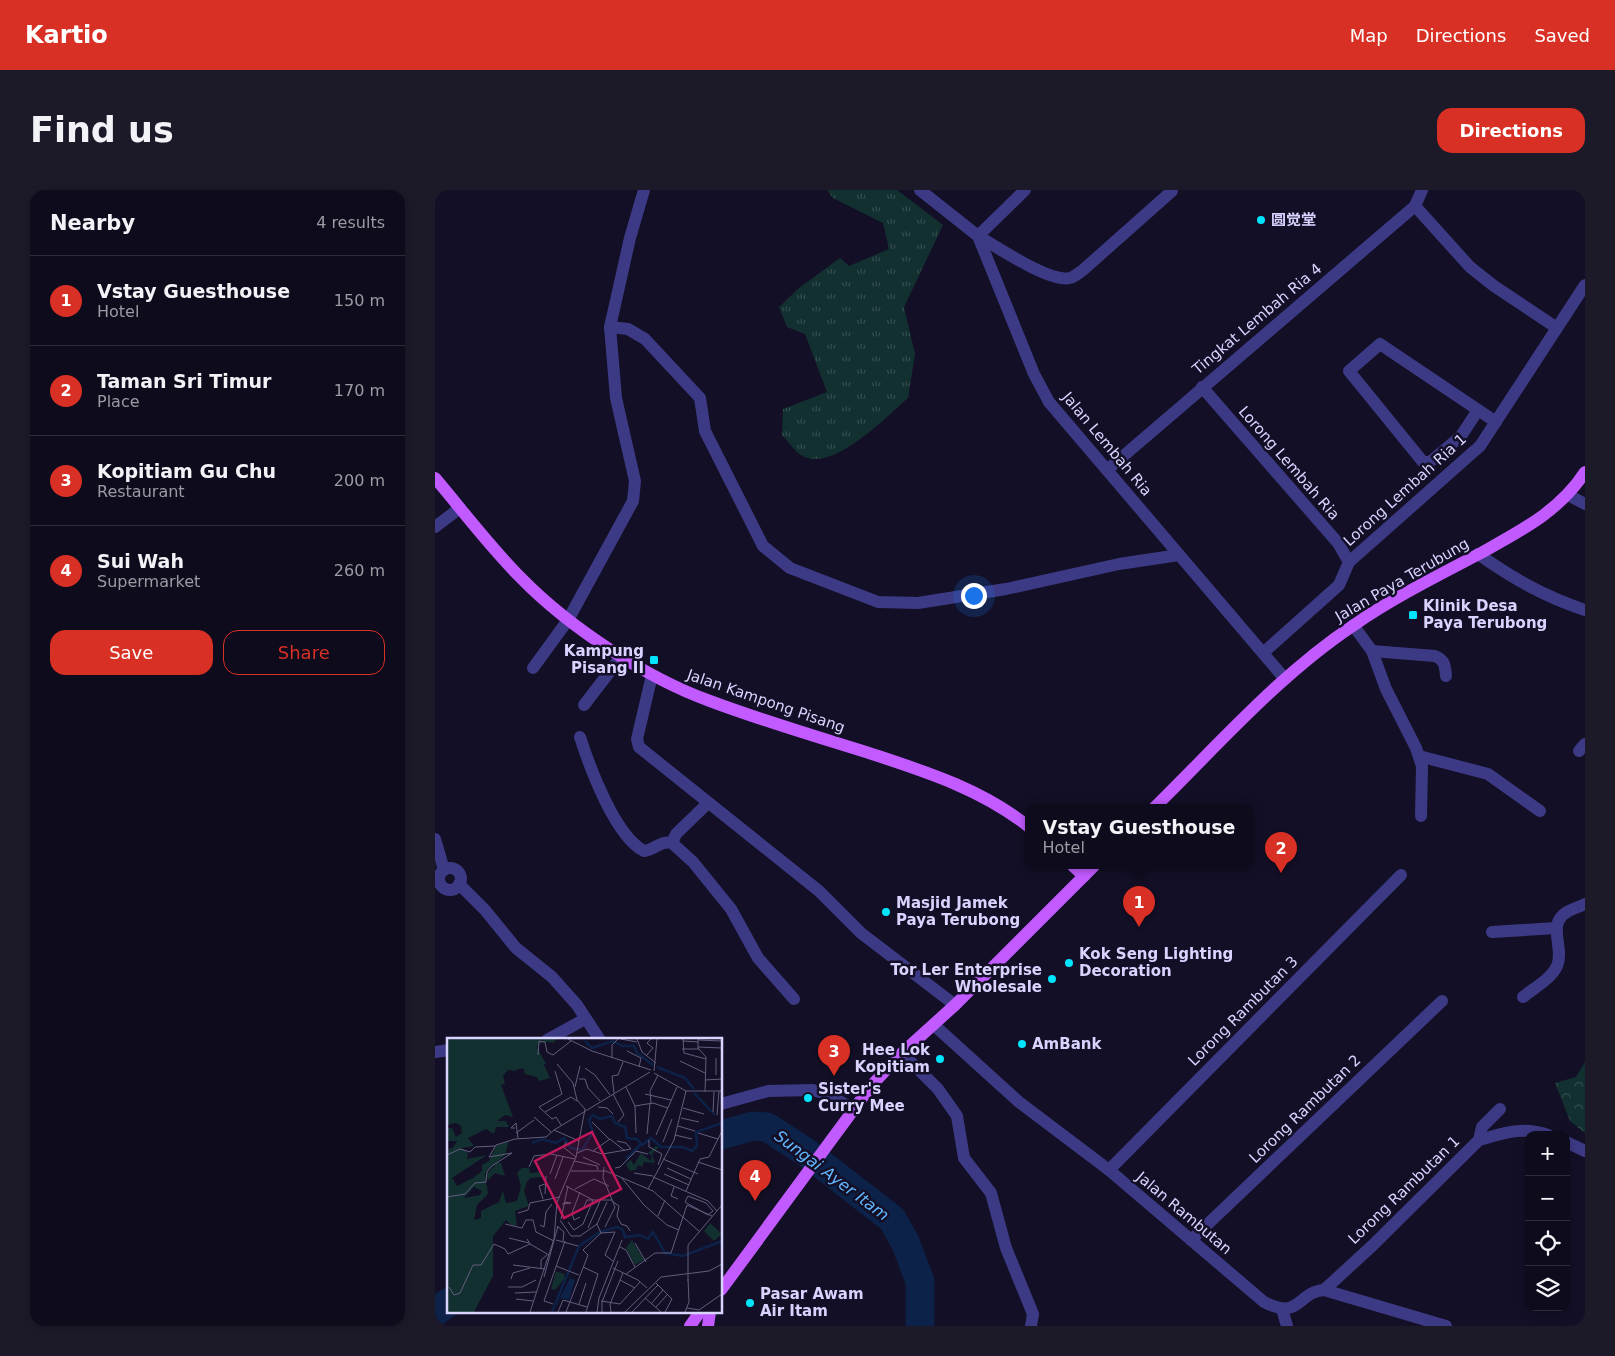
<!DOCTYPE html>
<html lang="en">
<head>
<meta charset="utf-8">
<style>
	body { margin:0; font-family:"DejaVu Sans","Noto Sans SC",sans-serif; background:#1c1929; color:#f1f3f6 }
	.controls { position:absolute; right:15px; bottom:15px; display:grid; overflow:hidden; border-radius:10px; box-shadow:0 2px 8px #0003 }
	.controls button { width:45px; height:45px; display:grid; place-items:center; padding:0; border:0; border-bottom:1px solid #2e2b3b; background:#0e0b1c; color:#f1f3f6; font:25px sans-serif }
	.you { position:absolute; left:538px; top:405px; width:18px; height:18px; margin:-12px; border:4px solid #fff; border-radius:50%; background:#1a73e8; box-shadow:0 0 0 8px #1a73e833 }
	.badge { display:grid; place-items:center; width:32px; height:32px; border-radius:50%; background:#d93025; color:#fff; font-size:16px; font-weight:700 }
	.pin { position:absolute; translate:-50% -41px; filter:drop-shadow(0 1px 2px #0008) }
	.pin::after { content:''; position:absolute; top:26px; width:18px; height:15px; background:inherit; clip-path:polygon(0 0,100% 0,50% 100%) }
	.popup { position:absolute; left:590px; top:614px; width:228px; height:65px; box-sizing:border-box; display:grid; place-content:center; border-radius:10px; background:#0e0b1c; filter:drop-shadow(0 1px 4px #0005); font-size:16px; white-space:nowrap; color:#9b9ba3 }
	.popup b { font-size:19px; color:#f1f3f6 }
	.popup::after { content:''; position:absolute; left:50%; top:100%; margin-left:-10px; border:10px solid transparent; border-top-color:#0e0b1c }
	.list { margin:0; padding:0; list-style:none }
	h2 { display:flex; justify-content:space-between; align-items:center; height:65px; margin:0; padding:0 20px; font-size:21px }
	h2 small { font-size:16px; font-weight:400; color:#9b9ba3 }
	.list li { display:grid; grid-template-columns:32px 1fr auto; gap:15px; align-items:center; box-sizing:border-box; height:90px; padding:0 20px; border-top:1px solid #2e2b3b }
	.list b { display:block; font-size:19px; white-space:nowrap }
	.list p { margin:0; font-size:16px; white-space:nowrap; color:#9b9ba3 }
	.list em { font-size:16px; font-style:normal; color:#9b9ba3 }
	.actions { display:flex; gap:10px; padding:15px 20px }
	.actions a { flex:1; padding:11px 0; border:1px solid #d93025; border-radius:15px; text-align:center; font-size:18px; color:#d93025 }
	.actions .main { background:#d93025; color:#fff }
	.icon { flex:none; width:28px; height:28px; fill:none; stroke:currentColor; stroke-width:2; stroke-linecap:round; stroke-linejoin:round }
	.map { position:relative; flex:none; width:1150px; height:1136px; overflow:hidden; border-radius:15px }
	header { display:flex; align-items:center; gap:30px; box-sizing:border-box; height:70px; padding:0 25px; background:#d93025; color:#fff }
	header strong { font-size:24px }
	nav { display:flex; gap:28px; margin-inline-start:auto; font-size:18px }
	.intro { display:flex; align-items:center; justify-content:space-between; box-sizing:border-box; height:120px; padding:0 30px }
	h1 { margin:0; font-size:35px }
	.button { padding:12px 22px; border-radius:15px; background:#d93025; color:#fff; font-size:18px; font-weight:700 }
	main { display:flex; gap:30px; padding:0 30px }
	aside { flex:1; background:#0e0b1c; border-radius:15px; box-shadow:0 2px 8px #0003 }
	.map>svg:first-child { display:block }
	.grass { fill:url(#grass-tufts) }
	.forest { fill:url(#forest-crowns) }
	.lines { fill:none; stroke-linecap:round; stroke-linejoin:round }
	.river { stroke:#0c2248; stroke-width:29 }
	.minor { stroke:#3d3a85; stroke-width:12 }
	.major { stroke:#c25bff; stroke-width:12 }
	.poi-dot { fill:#00e5ff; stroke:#130f26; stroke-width:2 }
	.labels { text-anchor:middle; stroke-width:5; stroke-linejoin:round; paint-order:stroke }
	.poi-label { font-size:15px; font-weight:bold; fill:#d9d4ff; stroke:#130f26; text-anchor:start }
	.street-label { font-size:15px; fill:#d9d4ff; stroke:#130f26 }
	.water-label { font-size:16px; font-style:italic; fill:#62b6ff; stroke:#130f26 }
	.inset-river { fill:none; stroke:#0c2248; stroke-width:2.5 }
	.inset-road { fill:none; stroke:#625e7d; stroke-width:1 }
	.view { fill:#c2185b; fill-opacity:0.15; stroke:#c2185b; stroke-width:2.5 }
	.inset-edge { fill:none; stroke:#d9d4ff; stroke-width:2.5 }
</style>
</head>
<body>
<header>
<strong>Kartio</strong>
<nav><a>Map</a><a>Directions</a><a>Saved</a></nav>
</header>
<div class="intro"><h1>Find us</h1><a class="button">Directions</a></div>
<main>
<aside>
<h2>Nearby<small>4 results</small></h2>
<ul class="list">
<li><span class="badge">1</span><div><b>Vstay Guesthouse</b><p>Hotel</p></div><em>150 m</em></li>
<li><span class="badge">2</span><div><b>Taman Sri Timur</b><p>Place</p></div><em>170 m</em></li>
<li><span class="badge">3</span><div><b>Kopitiam Gu Chu</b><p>Restaurant</p></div><em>200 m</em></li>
<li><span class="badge">4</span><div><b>Sui Wah</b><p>Supermarket</p></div><em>260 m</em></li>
</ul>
<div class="actions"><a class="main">Save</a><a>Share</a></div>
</aside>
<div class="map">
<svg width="1150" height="1136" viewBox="0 0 1150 1136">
	<defs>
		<pattern id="grass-tufts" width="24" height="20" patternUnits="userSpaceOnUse" patternTransform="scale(1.25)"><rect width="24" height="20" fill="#12302f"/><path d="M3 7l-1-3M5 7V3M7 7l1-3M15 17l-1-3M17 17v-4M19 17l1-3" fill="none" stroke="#344d4e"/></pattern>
		<pattern id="forest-crowns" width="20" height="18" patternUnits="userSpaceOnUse" patternTransform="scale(1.25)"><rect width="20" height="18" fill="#12302f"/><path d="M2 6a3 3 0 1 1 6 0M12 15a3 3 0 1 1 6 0" fill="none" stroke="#344d4e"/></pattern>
	</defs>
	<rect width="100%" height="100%" fill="#130f26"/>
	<path class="grass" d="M 392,0 L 462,0 L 508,35 L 469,117 L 480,164 L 473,208 C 452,226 396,285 366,265 C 359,261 353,251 347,245 L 348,219 L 392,202 L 370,144 L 352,137 L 344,117 L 364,98 L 405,68 L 414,76 L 454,59 L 448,33 L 398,8 Z"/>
	<path class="forest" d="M 1150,872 L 1150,943 L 1135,931 L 1120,893 L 1141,887 Z"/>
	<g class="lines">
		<g class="river">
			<path d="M 286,945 L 318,936 L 332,937 L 372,963 L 457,1029 L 470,1052 L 485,1091 L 485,1136"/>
			<path d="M 0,1122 L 14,1112"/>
		</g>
		<g class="minor">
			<path d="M 485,0 L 543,46 L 599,184 L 614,212 L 850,489"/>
			<path d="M 590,0 L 543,46 C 562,57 615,93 635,88 C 639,87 644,83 648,80 L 737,1"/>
			<path d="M 980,16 L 1035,77 L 1059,96 L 1122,138"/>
			<path d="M 175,137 L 193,139 L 210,149 L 265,208 L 270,241 L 328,356 L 355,378 L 443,412 L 483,413 L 571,399 L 684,374 L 744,365"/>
			<path d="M 767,197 L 903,353 L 914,372"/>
			<path d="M 1043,220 L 1026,246 L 995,272 L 988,272 L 914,181 L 945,154 L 1061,232"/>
			<path d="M 672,280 L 980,16 L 987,0"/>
			<path d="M 1133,305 L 1150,314"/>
			<path d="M 0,337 L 25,318"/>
			<path d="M 1043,364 C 1079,389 1108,406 1150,420"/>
			<path d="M 918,435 L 937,461 L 1000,466 C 1010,470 1010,476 1011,486"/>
			<path d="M 937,461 L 951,499 L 981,558 L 987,576 L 986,626"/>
			<path d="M 828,463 L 904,395 L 914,372 L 1045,256 L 1150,95"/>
			<path d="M 98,478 L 133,430 L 198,311 L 200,291 L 181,208 L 175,137 L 195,48 L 209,0"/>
			<path d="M 217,485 L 202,549 L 204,557 L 384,701 L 426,743 L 520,815"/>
			<path d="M 149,515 L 186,467"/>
			<path d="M 145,547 C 155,578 180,646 209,661 C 219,660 226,650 237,653 L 258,672 L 296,719 L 323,768 L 359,809"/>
			<path d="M 1144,561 L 1150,554"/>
			<path d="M 984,566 L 1053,584 L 1105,621"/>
			<path d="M 0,649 L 9,680"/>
			<path d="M 237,653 L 241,644 L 273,613"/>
			<circle cx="15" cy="689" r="11"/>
			<path d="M 24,694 L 50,720 L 81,758 L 117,787 L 142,815 L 165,850"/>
			<path d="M 1057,742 L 1121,738"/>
			<path d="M 1088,807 C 1099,798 1116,789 1122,776 C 1130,759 1111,734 1132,722 C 1137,719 1144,717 1150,714"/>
			<path d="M 499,835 L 584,912 L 674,980 L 829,1112 C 865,1131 862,1102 889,1100 L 1011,1136"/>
			<path d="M 112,850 L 150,829"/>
			<path d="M 0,862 L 14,860"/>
			<path d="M 467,863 L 503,899 L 522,926 L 529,968 L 556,1003 L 571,1058 L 598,1124 L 596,1136"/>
			<path d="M 286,914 L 333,901 L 378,900 L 391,904 L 419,919"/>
			<path d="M 1044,950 C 1069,943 1088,936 1113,945"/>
			<path d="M 1131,952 L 1150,961"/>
			<path d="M 674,980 L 966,685"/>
			<path d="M 756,1050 L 1007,811"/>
			<path d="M 889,1100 L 937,1056 L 1044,950 L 1047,937 L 1065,919"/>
			<path d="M 847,1119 L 852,1136"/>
		</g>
		<g class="major">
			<path d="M 0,288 C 28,321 55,357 86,388 C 134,437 211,488 275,511 C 328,531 383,547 437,564 C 492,582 548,600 594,637"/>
			<path d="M 719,618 C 783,555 844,485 919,435 C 958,408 1002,386 1044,364 C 1085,341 1124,322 1150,282"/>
			<path d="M 638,676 L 649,686"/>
			<path d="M 286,1100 L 436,896 L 467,863 L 520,815 L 659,676"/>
			<path d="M 255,1136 L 265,1122"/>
			<path d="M 273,1136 L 275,1122"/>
		</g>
	</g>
	<g class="poi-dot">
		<circle cx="826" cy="30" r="5"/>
		<rect x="973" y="420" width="10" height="10" rx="2.5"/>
		<rect x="214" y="465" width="10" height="10" rx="2.5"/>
		<circle cx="451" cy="722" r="5"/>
		<circle cx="634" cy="773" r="5"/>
		<circle cx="617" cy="789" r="5"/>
		<circle cx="587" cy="854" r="5"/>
		<circle cx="505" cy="869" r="5"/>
		<circle cx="373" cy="908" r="5"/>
		<circle cx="315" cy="1113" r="5"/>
	</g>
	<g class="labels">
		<g class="poi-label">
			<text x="836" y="35">圆觉堂</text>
			<text x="988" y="421">Klinik Desa<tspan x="988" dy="17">Paya Terubong</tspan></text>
			<text x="209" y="466" text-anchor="end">Kampung<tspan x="209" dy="17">Pisang II</tspan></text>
			<text x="461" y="718">Masjid Jamek<tspan x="461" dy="17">Paya Terubong</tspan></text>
			<text x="644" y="769">Kok Seng Lighting<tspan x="644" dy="17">Decoration</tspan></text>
			<text x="607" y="785" text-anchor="end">Tor Ler Enterprise<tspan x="607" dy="17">Wholesale</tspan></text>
			<text x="597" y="859">AmBank</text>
			<text x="495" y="865" text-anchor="end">Hee Lok<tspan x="495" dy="17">Kopitiam</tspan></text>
			<text x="383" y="904">Sister's<tspan x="383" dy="17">Curry Mee</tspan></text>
			<text x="325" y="1109">Pasar Awam<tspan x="325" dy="17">Air Itam</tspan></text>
		</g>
		<g class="street-label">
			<text transform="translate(822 129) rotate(-40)" y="5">Tingkat Lembah Ria 4</text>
			<text transform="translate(672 254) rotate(50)" y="5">Jalan Lembah Ria</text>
			<text transform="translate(854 273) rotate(49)" y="5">Lorong Lembah Ria</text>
			<text transform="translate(970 300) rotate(-42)" y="5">Lorong Lembah Ria 1</text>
			<text transform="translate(967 390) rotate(-30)" y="5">Jalan Paya Terubung</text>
			<text transform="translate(331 511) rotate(19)" y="5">Jalan Kampong Pisang</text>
			<text transform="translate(808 821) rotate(-45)" y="5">Lorong Rambutan 3</text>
			<text transform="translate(870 919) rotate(-44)" y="5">Lorong Rambutan 2</text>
			<text transform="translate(969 1000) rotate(-44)" y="5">Lorong Rambutan 1</text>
			<text transform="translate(749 1023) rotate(40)" y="5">Jalan Rambutan</text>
		</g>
		<g class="water-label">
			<text transform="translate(397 985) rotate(37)" y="6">Sungai Ayer Itam</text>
		</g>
	</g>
	<g transform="translate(12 848)">
		<rect width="275" height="275" fill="#130f26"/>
		<path d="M 209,108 L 212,109 L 205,116 L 208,125 L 197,124 L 195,129 L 191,127 L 189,132 L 183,133 L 179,126 L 184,122 L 187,127 L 194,115 L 204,123 L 205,118 L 201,115 ZM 185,202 L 197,222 L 188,227 L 179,210 Z" fill="#12302f"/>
		<path d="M 0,1 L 103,3 L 88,7 L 103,40 L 92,43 L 90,39 L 78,36 L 77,31 L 65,29 L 61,32 L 56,38 L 58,46 L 54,47 L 66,79 L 58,77 L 50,83 L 59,83 L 62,89 L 49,89 L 47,96 L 39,91 L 21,100 L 27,108 L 15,110 L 21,115 L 20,121 L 40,117 L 5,140 L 10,148 L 26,140 L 35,133 L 35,127 L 42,123 L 49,108 L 62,103 L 58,117 L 38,135 L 41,156 L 30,167 L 27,182 L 34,180 L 34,173 L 52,164 L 56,153 L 59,165 L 70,163 L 74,148 L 70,135 L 75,130 L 82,130 L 83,135 L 95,134 L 95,139 L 83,140 L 80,144 L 77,153 L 82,168 L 68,173 L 70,187 L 65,188 L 59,182 L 46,198 L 46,238 L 27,274 L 0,274 L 0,111 L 6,110 L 10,103 L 0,103 L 0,90 L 5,90 L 9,99 L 15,95 L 14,88 L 9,85 L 0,87 ZM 27,149 L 35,153 L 33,157 L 17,160 ZM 50,125 L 54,125 L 58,138 L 48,135 L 41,142 L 40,136 Z" fill="#12302f" fill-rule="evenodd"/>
		<path d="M 7,1 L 110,1 L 106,5 L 94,2 L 90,9 L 99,26 L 83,26 L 67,33 L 49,29 L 43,15 L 24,11 ZM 263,185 L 275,196 L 267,203 L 257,193 ZM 109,233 L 117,236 L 118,240 L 108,252 L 104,251 Z" fill="#12302f"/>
		<path d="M 123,240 L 128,242 L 122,262 L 114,260 L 108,270 Z" fill="#0c2248"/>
		<path class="inset-river" d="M 138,3 L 145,10 L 166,3 L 175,8 L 187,8 L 190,15 L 206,27M 210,29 L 238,40 L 247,51M 247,55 L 268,77M 85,105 L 95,101 L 109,105 L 117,100 L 124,110 L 135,112 L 146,94 L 142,82 L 146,77 L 153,81 L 165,78 L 168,85 L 178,89 L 180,100 L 190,101 L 195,107 L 204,100 L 214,109 L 236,109 L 245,113 L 250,108 L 249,94 L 275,85M 179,121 L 194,106M 105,274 L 132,208 L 153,194 L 170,189 L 176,192 L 178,199 L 193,197 L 201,201 L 206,194 L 218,215 L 236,218 L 275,203"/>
		<path class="inset-road" d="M 121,1 L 145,13 L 204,32M 174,1 L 190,4M 190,1 L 195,14 L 209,25M 236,1 L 237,15 L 259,21M 251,1 L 251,10 L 259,19 L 258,54M 251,2 L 275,3M 236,3 L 251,4M 251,9 L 275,10M 235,11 L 252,11M 180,13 L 194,20 L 192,29M 91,17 L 92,3 L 98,4 L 100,14 L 106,17 L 124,3M 199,18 L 206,10 L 200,5 L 204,1M 165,20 L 165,7 L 171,1M 233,23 L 258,35M 110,26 L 126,45 L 130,62 L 138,71M 138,30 L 148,37 L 163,57M 108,33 L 115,56M 207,33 L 210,1M 207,35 L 239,53 L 275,53M 269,37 L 269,20M 165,38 L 171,37 L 176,24M 165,38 L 167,55M 132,41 L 138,41 L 141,50 L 153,63M 258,42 L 275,41M 128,49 L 133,28M 179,49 L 188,68 L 189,95M 166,56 L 177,77 L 171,84M 198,56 L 224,62M 204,65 L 203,53 L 211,37M 188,68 L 206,65 L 221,70M 151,69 L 160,70 L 166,76M 236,70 L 257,76M 98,74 L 124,59 L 130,63M 266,74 L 267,54M 270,77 L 272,53M 87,79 L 104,94M 234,80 L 252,84M 145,84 L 162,101M 114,87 L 109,79 L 105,81 L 92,69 L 115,56M 231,88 L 248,93M 68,90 L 64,90 L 69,85 L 71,100M 69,95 L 87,82M 251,95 L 271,101M 200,96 L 203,65M 209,97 L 230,49M 228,97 L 245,101M 202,102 L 202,109 L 215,116 L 211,127M 132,103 L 107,92 L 203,34M 119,104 L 116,109 L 129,119M 216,104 L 225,81M 146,113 L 163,101 L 178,113M 130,115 L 140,111 L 155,116M 156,116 L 184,111 L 179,105 L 170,103M 0,117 L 13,111 L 23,114 L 28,109 L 48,108M 136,119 L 153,127M 216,121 L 251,136M 127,123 L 150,128 L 151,132M 251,124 L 275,132M 82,129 L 87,118 L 104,116 L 128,121M 157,129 L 156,140 L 168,169 L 158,189M 168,130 L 173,129 L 189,113 L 201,116M 220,130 L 244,141M 124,133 L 159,133 L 206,153 L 253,194M 187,135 L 206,138M 103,136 L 110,117M 217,136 L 242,147M 174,139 L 197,167 L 220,187 L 232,192M 206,139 L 261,163 L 270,173M 108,141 L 116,119M 119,148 L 146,162 L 165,162M 227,149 L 224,158 L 231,161M 128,151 L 147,141 L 162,148M 201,151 L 227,102 L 239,53M 239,153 L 253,121 L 262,119 L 275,93M 98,156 L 99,138M 241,158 L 259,165 L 266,173 L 261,177 L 238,164 ZM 0,159 L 18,156 L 28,145 L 39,144 L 40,134 L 45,128 L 65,115 L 42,119 L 49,107 L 68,101 L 99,99 L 107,92M 96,161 L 92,148 L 98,146M 165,163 L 172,168 L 170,178 L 174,186 L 180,188 L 183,193M 115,166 L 124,165 L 117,164M 71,175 L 81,172 L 83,165 L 113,159M 211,178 L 218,162M 133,179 L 127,182 L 125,175 L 133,154M 114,181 L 121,148M 113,182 L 124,198 L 133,198 L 150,186 L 160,164M 121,184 L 127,192 L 136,186 L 146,162 L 140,162 L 137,169M 58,186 L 75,190 L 79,182 L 86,182 L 89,194 L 107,203M 93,187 L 97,189 L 99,174 L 105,166M 110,188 L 117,194 L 116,203M 141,190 L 153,163M 154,195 L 168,194 L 158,217 L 166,223M 62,200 L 82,205M 80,201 L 83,206 L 102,217M 109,202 L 131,208M 188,205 L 199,224M 173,209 L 179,212 L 188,229M 66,227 L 98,231M 109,228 L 132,237M 136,229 L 151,236 L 139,274M 166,230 L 191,242 L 200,250M 94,231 L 94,222 L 100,217M 179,236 L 208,215 L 224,215 L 240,167 L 265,178M 97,239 L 111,188M 64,241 L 66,235 L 83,230M 173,242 L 188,250M 241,243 L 241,207 L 275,167M 209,245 L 225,261 L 218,274M 2,249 L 7,257 L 13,255 L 26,227 L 34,227 L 47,206 L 58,211 L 61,216 L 83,206M 61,249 L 75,249 L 89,242M 68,255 L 89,254M 198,260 L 214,274M 69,261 L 86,263M 154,263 L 173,266 L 193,244M 106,266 L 97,263 L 118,203M 132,266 L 139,245M 204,266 L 216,252M 209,269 L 220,257M 240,270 L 252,272 L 275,256M 83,274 L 107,201 L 110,164 L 129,119 L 138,71M 111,274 L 116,262 L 140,269M 119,274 L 141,217 L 136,212 L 154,195 L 150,186M 150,274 L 152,260 L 175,202M 155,274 L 155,264 L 171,223M 164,274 L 163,266 L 176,235M 178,274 L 214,239 L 262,233 L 275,226M 185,274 L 211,247M 238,274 L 242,264 L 241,241"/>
		<path class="view" d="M 145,94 L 174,151 L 117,180 L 88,123 Z"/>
		<rect width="275" height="275" class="inset-edge"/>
	</g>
</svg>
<div class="controls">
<button>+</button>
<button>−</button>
<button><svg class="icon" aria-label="locate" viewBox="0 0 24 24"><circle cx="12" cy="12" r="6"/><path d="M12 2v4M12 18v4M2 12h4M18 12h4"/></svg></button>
<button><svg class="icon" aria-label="layers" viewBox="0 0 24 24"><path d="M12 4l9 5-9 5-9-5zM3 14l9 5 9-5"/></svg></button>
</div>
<div class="you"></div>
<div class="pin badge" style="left:704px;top:737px">1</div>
<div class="popup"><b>Vstay Guesthouse</b>Hotel</div>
<div class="pin badge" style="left:846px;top:683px">2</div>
<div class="pin badge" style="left:399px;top:886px">3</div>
<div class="pin badge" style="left:320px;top:1011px">4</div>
</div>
</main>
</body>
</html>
